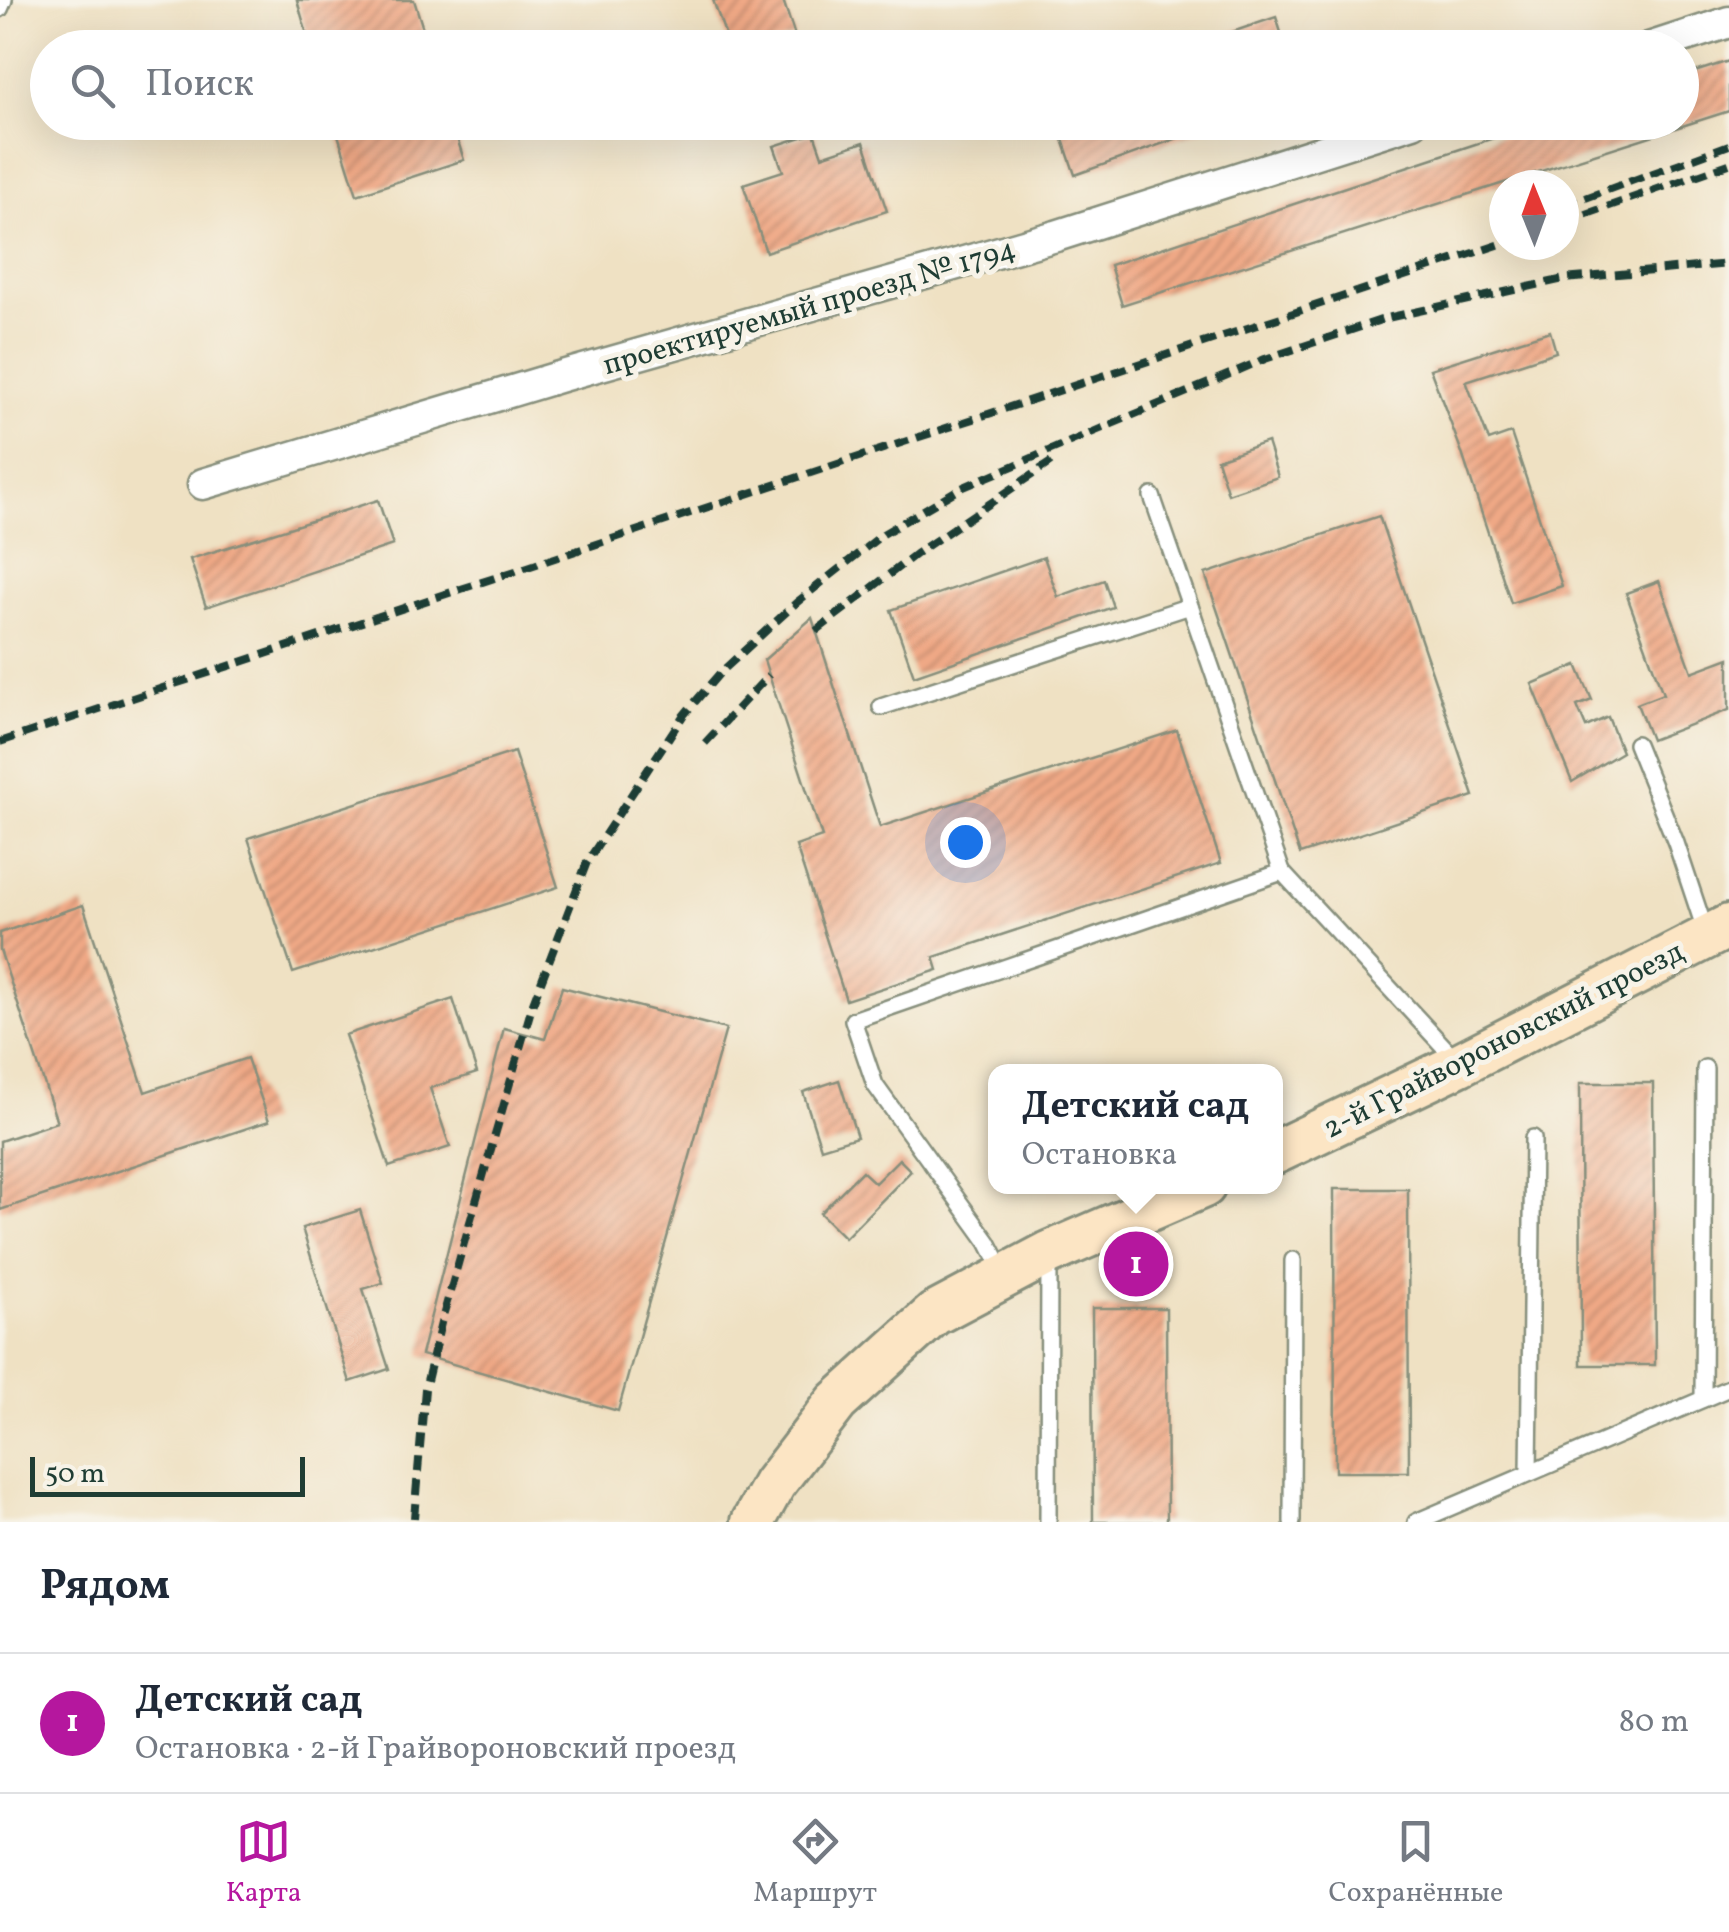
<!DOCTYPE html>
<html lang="ru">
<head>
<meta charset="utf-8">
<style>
	body { margin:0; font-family:Vollkorn,serif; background:#f2f2f3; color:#1f2937 }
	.compass { position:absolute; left:1489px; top:170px; width:90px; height:90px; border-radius:50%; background:#fff; box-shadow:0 10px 40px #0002; rotate:359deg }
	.scale { position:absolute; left:30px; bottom:25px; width:275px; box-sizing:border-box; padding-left:10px; border:5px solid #1f3d34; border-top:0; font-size:28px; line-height:35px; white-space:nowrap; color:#1f3d34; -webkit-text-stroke:8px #f7f3e8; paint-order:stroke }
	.you { position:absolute; left:965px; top:842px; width:35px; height:35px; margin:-25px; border:8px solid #fff; border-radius:50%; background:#1a73e8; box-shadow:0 0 0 15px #1a73e833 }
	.badge { display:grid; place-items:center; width:65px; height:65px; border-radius:50%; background:#b5179e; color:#fff; font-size:32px; font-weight:700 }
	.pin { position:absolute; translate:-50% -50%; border:5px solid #fff; box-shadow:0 2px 10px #0006 }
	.popup { position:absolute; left:988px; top:1064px; width:295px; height:130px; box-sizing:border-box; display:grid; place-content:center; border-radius:20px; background:#fff; filter:drop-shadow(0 2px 8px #0005); font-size:32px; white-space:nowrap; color:#747a83 }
	.popup b { font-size:38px; color:#1f2937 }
	.popup::after { content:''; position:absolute; left:50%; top:100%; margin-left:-20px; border:20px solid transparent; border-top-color:#fff }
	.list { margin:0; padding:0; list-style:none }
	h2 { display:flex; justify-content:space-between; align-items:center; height:130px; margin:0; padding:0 40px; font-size:42px }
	h2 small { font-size:32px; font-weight:400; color:#747a83 }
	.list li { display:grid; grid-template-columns:65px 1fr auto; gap:30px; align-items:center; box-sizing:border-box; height:140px; padding:0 40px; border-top:2px solid #e0e1e3 }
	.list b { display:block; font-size:38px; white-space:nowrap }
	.list p { margin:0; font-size:32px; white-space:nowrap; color:#747a83 }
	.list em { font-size:32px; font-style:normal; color:#747a83 }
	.icon { flex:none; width:55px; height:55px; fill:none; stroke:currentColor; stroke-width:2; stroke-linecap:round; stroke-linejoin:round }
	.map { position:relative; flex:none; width:1729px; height:1522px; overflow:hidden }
	.search { position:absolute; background:#fff; box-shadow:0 10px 40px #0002; left:30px; right:30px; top:30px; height:110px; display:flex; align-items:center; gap:25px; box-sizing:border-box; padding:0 35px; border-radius:55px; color:#747a83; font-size:38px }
	.sheet { height:270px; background:#fff }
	nav { display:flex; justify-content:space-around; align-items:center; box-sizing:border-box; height:140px; border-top:2px solid #e0e1e3; background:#fff; font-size:28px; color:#747a83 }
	nav a { display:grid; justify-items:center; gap:5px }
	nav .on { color:#b5179e }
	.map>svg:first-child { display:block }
	.building { fill:url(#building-hatch) }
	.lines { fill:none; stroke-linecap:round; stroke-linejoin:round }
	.lane-casing { stroke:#878f7c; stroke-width:20 }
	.street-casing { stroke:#878f7c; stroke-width:35 }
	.secondary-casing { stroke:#878f7c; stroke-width:48 }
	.lane { stroke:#fff; stroke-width:15 }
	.street { stroke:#fff; stroke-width:30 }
	.secondary { stroke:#fce5c4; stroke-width:42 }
	.rail { stroke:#1f3d34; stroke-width:8; stroke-dasharray:15 8; stroke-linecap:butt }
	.labels { text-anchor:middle; stroke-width:10; stroke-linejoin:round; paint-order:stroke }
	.street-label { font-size:30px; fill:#1f3d34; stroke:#f7f3e8 }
</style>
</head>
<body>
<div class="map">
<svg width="1729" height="1522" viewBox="0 0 1729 1522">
	<defs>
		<pattern id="building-hatch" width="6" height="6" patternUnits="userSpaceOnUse" patternTransform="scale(2.5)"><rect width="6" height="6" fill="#f0a986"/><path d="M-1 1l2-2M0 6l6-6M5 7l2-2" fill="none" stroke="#c28b6e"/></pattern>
	</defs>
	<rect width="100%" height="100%" fill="#f7f3e8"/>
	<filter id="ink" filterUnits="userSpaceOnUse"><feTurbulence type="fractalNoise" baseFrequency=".01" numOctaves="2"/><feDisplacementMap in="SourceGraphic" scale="20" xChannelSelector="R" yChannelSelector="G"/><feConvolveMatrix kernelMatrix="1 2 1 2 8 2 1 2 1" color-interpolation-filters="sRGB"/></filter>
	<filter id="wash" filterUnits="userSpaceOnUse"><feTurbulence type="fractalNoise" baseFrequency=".0048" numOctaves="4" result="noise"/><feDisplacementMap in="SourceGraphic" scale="40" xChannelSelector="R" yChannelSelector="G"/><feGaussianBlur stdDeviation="2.25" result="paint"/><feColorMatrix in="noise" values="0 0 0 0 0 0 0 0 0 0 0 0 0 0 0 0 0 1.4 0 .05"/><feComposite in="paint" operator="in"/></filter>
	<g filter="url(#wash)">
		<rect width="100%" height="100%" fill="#efe1c3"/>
		<g id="blocks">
			<g class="building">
				<path d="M 297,0 L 414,0 L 429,48 L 311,48 Z"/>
				<path d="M 713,0 L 783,0 L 795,36 L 759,48 L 730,48 Z"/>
				<path d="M 1276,17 L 1286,48 L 1188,48 L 1188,47 Z"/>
				<path d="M 1729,61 L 1729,111 L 1122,305 L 1110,265 L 1542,122 L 1682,122 L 1682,76 Z"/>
				<path d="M 334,122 L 452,122 L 464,160 L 357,195 Z"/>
				<path d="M 1057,122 L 1219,122 L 1220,123 L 1075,175 Z"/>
				<path d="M 814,133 L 822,156 L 864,142 L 887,211 L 766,252 L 743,184 L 783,171 L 774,146 Z"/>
				<path d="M 1550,331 L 1556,352 L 1466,381 L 1489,441 L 1511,433 L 1562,586 L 1511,603 L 1461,450 L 1430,369 Z"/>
				<path d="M 1267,442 L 1278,477 L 1228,494 L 1217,459 Z"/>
				<path d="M 378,500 L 393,545 L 206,607 L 190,559 Z"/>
				<path d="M 1379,516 L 1474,796 L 1300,854 L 1205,574 Z"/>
				<path d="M 1044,557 L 1058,597 L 1104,580 L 1113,607 L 914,676 L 891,610 Z"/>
				<path d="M 1659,581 L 1692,672 L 1729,658 L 1729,710 L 1651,740 L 1637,704 L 1663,694 L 1626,593 Z"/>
				<path d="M 812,618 L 880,827 L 1177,730 L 1221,863 L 934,957 L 938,970 L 846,1000 L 796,846 L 822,837 L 764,660 Z"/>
				<path d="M 1577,665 L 1592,700 L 1577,706 L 1586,727 L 1608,717 L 1622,752 L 1572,782 L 1532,684 Z"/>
				<path d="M 514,752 L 558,887 L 293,973 L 248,838 Z"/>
				<path d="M 83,905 L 145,1092 L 247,1058 L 269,1121 L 0,1210 L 0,1141 L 57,1122 L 0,950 L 0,933 Z"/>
				<path d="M 562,987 L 726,1029 L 618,1411 L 421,1355 L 504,1028 L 545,1039 Z"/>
				<path d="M 453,999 L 477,1073 L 430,1088 L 450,1147 L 389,1167 L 345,1035 Z"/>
				<path d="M 839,1080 L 857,1137 L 821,1148 L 803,1092 Z"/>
				<path d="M 1580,1083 L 1653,1083 L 1655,1365 L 1581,1365 Z"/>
				<path d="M 899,1159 L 911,1171 L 845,1238 L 820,1213 L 862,1171 L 875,1183 Z"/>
				<path d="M 1334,1189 L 1408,1189 L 1409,1472 L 1335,1472 Z"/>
				<path d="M 360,1210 L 383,1283 L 363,1289 L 389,1369 L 350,1382 L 302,1228 Z"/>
				<path d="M 1092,1308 L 1166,1308 L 1167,1522 L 1093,1522 Z"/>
			</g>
		</g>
	</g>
	<g filter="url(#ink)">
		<use href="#blocks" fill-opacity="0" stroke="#878f7c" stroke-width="2.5"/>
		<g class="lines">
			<g class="lane-casing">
				<g id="lane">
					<path d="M 0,9 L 4,0"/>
					<path d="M 881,707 L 1190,606"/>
					<path d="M 1636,744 L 1676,843 L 1706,933"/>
					<path d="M 1282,872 L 1457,1061"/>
					<path d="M 1005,1275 L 988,1242 L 875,1085 L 853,1020 L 1282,872 L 1152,496"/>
					<path d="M 1703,1399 L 1705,1068"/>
					<path d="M 1529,1473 L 1533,1138"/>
					<path d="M 1048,1522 L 1049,1257"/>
					<path d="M 1292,1522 L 1293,1260"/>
					<path d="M 1416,1522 L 1729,1388"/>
				</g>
			</g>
			<g class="street-casing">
				<g id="street">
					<path d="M 1649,48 L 1729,22"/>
					<path d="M 203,484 L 562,376 L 1056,236 L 1413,122"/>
				</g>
			</g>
			<g class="secondary-casing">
				<g id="secondary">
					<path d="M 1276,1152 L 1460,1064 L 1729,926"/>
					<path d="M 753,1522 L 774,1484 L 837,1402 L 934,1314 L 1049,1253 L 1204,1186"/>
				</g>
			</g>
			<use href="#lane" class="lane"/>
			<use href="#street" class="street"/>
			<use href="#secondary" class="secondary"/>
			<g class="rail">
				<path d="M 1564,206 L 1729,145"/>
				<path d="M 1564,222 L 1729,164"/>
				<path d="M 816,631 L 917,553 L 1051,462"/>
				<path d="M 0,742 L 1504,243"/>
				<path d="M 705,743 L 769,675"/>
				<path d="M 414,1518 L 425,1389 L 441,1323 L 533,1003 L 587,862 L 683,716 L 719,674 L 796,603 L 883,534 L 959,489 L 1265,359 L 1387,318 L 1564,279 L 1729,264"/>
			</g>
		</g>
	</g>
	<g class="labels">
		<g class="street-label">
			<text transform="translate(809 306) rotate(-16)" y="10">проектируемый проезд № 1794</text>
			<text transform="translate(1503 1039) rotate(-27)" y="10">2-й Грайвороновский проезд</text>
		</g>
	</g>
</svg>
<svg class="compass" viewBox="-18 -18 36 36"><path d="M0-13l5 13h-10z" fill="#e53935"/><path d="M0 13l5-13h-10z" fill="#747a83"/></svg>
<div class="scale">50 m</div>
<div class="you"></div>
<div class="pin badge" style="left:1136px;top:1264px">1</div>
<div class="popup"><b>Детский сад</b>Остановка</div>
<div class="search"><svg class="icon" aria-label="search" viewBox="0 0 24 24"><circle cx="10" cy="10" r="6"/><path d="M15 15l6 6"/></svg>Поиск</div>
</div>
<section class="sheet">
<h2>Рядом<small></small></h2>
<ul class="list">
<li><span class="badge">1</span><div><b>Детский сад</b><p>Остановка · 2-й Грайвороновский проезд</p></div><em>80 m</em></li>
</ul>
</section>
<nav>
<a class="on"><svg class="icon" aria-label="map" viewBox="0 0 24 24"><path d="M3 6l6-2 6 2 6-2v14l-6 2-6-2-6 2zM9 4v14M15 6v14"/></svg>Карта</a>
<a><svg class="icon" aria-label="directions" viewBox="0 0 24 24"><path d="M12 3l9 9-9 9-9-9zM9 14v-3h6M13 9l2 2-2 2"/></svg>Маршрут</a>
<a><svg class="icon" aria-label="saved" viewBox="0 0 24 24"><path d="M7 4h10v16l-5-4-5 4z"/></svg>Сохранённые</a>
</nav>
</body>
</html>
